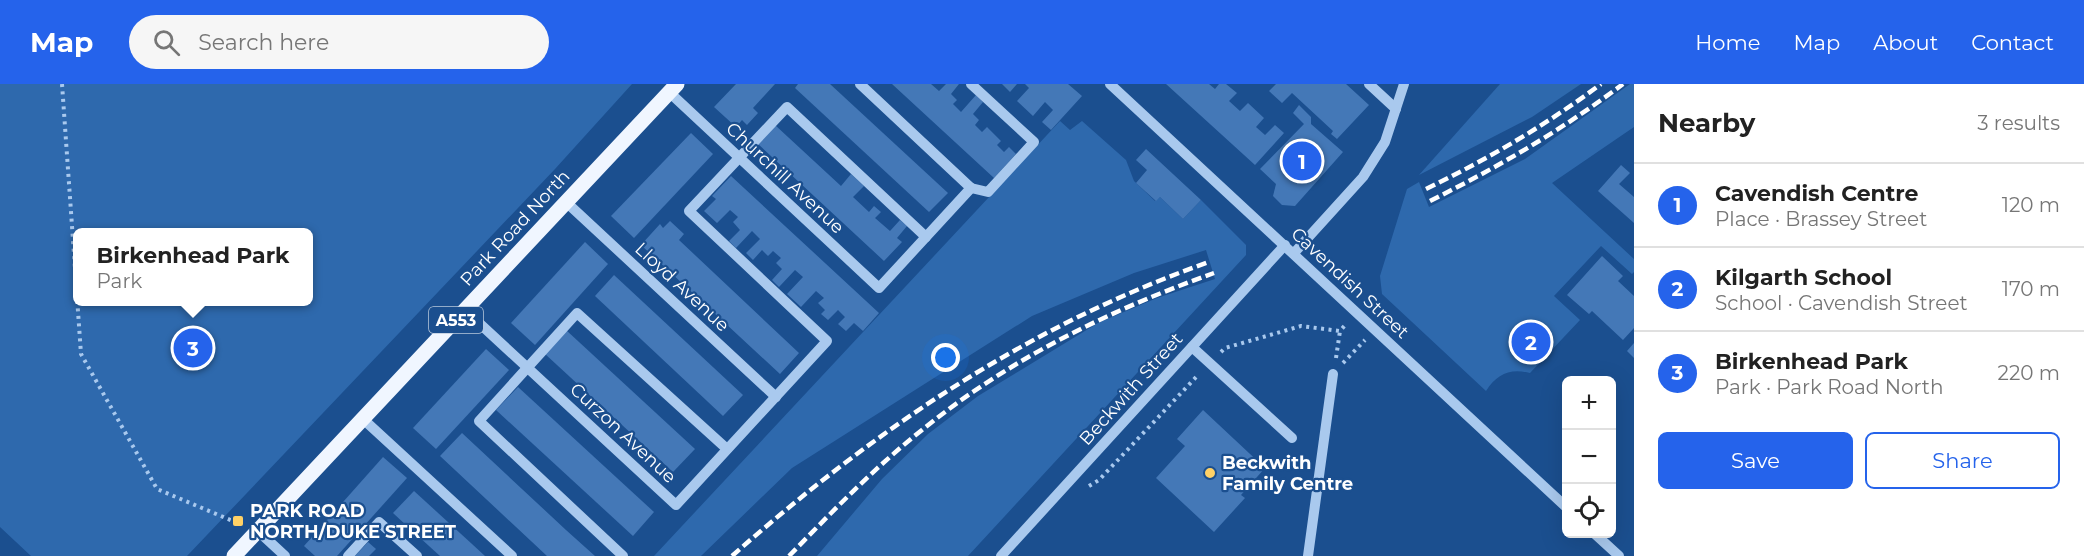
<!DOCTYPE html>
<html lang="en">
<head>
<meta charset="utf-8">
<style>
	body { margin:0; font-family:Montserrat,sans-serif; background:#f6f6f6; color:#222 }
	.controls { position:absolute; right:18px; bottom:18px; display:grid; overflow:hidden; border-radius:9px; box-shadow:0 6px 24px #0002 }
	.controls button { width:54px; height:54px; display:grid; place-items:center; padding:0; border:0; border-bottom:2px solid #e0e0e0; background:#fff; color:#222; font:30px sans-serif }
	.you { position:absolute; left:946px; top:274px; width:21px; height:21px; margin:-15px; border:4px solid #fff; border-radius:50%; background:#1a73e8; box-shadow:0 0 0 9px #1a73e833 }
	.badge { display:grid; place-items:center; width:39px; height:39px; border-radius:50%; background:#2563eb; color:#fff; font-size:20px; font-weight:700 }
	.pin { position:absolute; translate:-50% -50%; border:3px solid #fff; box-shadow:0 2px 6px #0006 }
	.popup { position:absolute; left:73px; top:144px; width:240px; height:78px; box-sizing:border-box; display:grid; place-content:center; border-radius:9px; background:#fff; filter:drop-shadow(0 2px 4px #0005); font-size:20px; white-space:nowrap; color:#767676 }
	.popup b { font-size:22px; color:#222 }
	.popup::after { content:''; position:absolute; left:50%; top:100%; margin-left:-12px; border:12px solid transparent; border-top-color:#fff }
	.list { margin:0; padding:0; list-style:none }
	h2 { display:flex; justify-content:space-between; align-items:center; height:78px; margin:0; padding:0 24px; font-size:26px }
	h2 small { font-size:20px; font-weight:400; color:#767676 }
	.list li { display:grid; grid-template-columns:39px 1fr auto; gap:18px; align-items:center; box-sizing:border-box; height:84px; padding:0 24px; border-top:2px solid #e0e0e0 }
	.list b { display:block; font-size:22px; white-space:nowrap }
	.list p { margin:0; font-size:20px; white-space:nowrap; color:#767676 }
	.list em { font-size:20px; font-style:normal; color:#767676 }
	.actions { display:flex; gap:12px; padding:18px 24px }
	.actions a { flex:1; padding:14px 0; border:2px solid #2563eb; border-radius:9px; text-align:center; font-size:21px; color:#2563eb }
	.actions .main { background:#2563eb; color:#fff }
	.icon { flex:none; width:33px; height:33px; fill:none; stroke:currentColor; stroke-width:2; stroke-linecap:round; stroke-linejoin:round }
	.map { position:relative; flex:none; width:1634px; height:472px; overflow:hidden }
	header { display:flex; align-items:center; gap:36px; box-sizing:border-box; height:84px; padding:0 30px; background:#2563eb; color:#fff }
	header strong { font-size:28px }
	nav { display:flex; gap:33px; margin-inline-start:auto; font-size:21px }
	.search { width:420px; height:54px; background:#f6f6f6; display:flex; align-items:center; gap:15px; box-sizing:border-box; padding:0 21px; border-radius:33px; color:#767676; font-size:22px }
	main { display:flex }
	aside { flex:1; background:#fff }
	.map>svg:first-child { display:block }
	.green { fill:#2e69ad; fill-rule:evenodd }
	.building { fill:#4478b7 }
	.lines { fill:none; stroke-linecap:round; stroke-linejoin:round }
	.path { stroke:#a9c9ee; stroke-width:4; stroke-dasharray:3 4.5; stroke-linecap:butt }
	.minor { stroke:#a9c9ee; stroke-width:10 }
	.major { stroke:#f0f6ff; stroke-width:15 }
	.rail { stroke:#fff; stroke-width:4.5; stroke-dasharray:10 4.5; stroke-linecap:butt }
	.poi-dot { fill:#ffd166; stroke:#1b4f8f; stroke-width:2 }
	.labels { text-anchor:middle; stroke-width:4.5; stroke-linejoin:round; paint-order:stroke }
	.shield { fill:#1b4f8f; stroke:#bbcadd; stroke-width:1.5 }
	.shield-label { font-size:16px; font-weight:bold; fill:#fff }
	.street-label { font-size:18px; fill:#fff; stroke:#1b4f8f }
	.poi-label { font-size:18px; font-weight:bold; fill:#fff; stroke:#1b4f8f; text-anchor:start }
</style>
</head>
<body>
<header>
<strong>Map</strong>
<div class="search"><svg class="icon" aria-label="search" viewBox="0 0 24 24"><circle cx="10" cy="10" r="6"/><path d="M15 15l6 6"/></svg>Search here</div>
<nav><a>Home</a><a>Map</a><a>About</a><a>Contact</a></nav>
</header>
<main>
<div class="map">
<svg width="1634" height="472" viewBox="0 0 1634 472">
	<rect width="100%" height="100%" fill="#1b4f8f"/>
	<g class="green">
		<path d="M 0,0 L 632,0 L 555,85 L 187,472 L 31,472 L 0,443 ZM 77,148 L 308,148 L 308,218 L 77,218 Z"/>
		<path d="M 1500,0 L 1581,0 L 1532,33 L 1419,91 Z"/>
		<path d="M 1630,0 L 1634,0 L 1634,43 L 1552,99 L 1634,175 L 1634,188 L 1632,190 L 1601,162 L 1554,212 L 1580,236 L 1530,289 C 1510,284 1497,290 1486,307 L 1382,210 L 1380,192 L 1407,105 L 1419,98 L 1429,123 L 1525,75 Z"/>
		<path d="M 1060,37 L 1070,46 L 1082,37 L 1126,76 L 1134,97 L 1155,117 L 1160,113 L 1183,135 L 1201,116 L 1246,161 L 1246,171 L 968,472 L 817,472 L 882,395 L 928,350 L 978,312 L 1098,239 L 1157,214 L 1215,195 L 1206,166 L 1134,189 L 1032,232 L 792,384 L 701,472 L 654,472 Z"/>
	</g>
	<g class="building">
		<path d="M 736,0 L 775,0 L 753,24 L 758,29 L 747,41 L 742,36 L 736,43 L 714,23 Z"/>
		<path d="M 798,0 L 830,0 L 948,109 L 929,128 L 795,4 Z"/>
		<path d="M 892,0 L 931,0 L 939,7 L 946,0 L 959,0 L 951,10 L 957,16 L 953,20 L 961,28 L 976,11 L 983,18 L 973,30 L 979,36 L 975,41 L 982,48 L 987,43 L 1001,57 L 997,61 L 1004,68 L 1009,63 L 1016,70 L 994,94 Z"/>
		<path d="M 1002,0 L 1017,0 L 1010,8 Z"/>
		<path d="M 1025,0 L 1068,0 L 1082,12 L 1051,46 L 1042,38 L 1053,26 L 1045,18 L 1033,32 L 1017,17 L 1029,4 Z"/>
		<path d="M 1166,0 L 1209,0 L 1215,5 L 1219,0 L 1226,0 L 1237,9 L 1229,17 L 1240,27 L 1248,19 L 1264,34 L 1256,43 L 1265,51 L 1275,41 L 1284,49 L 1255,81 Z"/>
		<path d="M 1276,0 L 1346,0 L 1369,21 L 1337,55 L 1331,50 L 1333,47 L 1292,9 L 1282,19 L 1269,7 Z"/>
		<path d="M 1299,21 L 1311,33 L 1311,40 L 1343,68 L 1295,122 L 1282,121 L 1273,112 L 1276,100 L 1260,85 L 1304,40 L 1293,29 Z"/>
		<path d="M 775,41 L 841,102 L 851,90 L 864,102 L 853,113 L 869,128 L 874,122 L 881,128 L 875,134 L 890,147 L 900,136 L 907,142 L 897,154 L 902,158 L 884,177 L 757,59 Z"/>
		<path d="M 691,49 L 713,70 L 634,154 L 611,132 Z"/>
		<path d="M 1146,65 L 1201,116 L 1183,135 L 1160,113 L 1156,117 L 1136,99 L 1147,86 L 1136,76 Z"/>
		<path d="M 1621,81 L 1630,89 L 1619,100 L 1634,113 L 1634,139 L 1598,107 Z"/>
		<path d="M 731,92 L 879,229 L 863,247 L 854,239 L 846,247 L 838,240 L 845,233 L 838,226 L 828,236 L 821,230 L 825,226 L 818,219 L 824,214 L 816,207 L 801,223 L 787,210 L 803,193 L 795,186 L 779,203 L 772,196 L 782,185 L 776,179 L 781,174 L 773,167 L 768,172 L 762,166 L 753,176 L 746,169 L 760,155 L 752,147 L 736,164 L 729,157 L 740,146 L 733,138 L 738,133 L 730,126 L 717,139 L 704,127 L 716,115 L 712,112 Z"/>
		<path d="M 670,137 L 684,150 L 679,156 L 799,269 L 780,290 L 641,161 L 660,140 L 663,144 Z"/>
		<path d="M 585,158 L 608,180 L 535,261 L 511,239 Z"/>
		<path d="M 1602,172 L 1623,192 L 1618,197 L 1634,212 L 1634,244 L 1623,256 L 1592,227 L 1589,230 L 1567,211 Z"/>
		<path d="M 614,191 L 743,311 L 723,332 L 595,212 Z"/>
		<path d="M 566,246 L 695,365 L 673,388 L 544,269 Z"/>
		<path d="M 1634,259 L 1634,274 L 1627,267 Z"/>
		<path d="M 486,265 L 509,286 L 436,365 L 413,344 Z"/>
		<path d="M 518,303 L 654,428 L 633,452 L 496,326 Z"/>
		<path d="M 1203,326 L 1265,384 L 1241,411 L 1245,414 L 1214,448 L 1156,394 L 1185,362 L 1177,355 Z"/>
		<path d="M 462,349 L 566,446 L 595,472 L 547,472 L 440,372 Z"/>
		<path d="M 383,373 L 407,394 L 337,472 L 315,472 L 304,462 Z"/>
		<path d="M 414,407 L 472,460 L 485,472 L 440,472 L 407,442 L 393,429 Z"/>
		<path d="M 368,458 L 376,465 L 369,472 L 355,472 Z"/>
	</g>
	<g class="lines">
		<g class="path">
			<path d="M 62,0 L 81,270 L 157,405 L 240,440"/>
			<path d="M 1221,268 L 1225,264 L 1301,242 L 1340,247 L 1347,239"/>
			<path d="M 1336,274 L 1340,247"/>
			<path d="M 1343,279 L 1365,256"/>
			<path d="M 1089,402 L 1099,396 L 1199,290"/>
		</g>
		<g class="minor">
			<path d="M 860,0 L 971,104"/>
			<path d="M 971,0 L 1034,58 L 988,108 L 971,104"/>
			<path d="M 1110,0 L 1566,423"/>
			<path d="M 1369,0 L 1396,25"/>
			<path d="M 669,8 L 879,204 L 971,104"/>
			<path d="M 566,118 L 776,313"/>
			<path d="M 1294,169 L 1363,93 L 1385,58 L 1404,0"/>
			<path d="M 465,226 L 676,421 L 827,257 L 689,127 L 787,23 L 926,153"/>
			<path d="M 1192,263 L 1292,354"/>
			<path d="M 363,335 L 512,472"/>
			<path d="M 258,447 L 285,472"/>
			<path d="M 1595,450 L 1619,472"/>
			<path d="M 348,472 L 379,438 L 417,472"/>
			<path d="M 623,472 L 479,337 L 577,229 L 727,365"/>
			<path d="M 1001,472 L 1285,161"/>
			<path d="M 1308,472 L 1333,290"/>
		</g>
		<path class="major" d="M 234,472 L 677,0"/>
		<g class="rail">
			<path d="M 1426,105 C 1488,75 1546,41 1601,0"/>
			<path d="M 1430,117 C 1498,83 1562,46 1623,0"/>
			<path d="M 732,472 C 876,345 1027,242 1209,178"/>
			<path d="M 789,472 C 832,428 874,384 922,346 C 1009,275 1108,227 1214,189"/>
		</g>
	</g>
	<g class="poi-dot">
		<circle cx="1210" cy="389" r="6"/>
		<rect x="232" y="431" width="12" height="12" rx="3"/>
	</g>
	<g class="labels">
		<rect class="shield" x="429" y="223" width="54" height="26" rx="4.5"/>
		<g class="shield-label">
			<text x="456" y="242">A553</text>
		</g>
		<g class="street-label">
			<text transform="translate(785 94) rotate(43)" y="6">Churchill Avenue</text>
			<text transform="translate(515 144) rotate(-47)" y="6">Park Road North</text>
			<text transform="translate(1350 199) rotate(43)" y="6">Cavendish Street</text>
			<text transform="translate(682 203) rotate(43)" y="6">Lloyd Avenue</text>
			<text transform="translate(1131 305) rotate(-48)" y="6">Beckwith Street</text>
			<text transform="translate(623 349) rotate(43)" y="6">Curzon Avenue</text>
		</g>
		<g class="poi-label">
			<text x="1222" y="385">Beckwith<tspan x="1222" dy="21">Family Centre</tspan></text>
			<text x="250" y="433">PARK ROAD<tspan x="250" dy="21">NORTH/DUKE STREET</tspan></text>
		</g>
	</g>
</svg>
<div class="controls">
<button>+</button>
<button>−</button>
<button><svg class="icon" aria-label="locate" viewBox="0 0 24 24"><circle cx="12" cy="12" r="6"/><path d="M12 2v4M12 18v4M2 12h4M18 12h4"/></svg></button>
</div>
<div class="you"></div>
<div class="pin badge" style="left:1302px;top:77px">1</div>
<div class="pin badge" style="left:1531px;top:258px">2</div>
<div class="pin badge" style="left:193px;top:264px">3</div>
<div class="popup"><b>Birkenhead Park</b>Park</div>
</div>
<aside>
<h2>Nearby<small>3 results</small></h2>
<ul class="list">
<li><span class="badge">1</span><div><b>Cavendish Centre</b><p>Place · Brassey Street</p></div><em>120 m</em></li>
<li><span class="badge">2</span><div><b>Kilgarth School</b><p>School · Cavendish Street</p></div><em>170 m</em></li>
<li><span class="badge">3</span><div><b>Birkenhead Park</b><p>Park · Park Road North</p></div><em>220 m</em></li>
</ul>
<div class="actions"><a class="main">Save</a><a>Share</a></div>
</aside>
</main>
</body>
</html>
